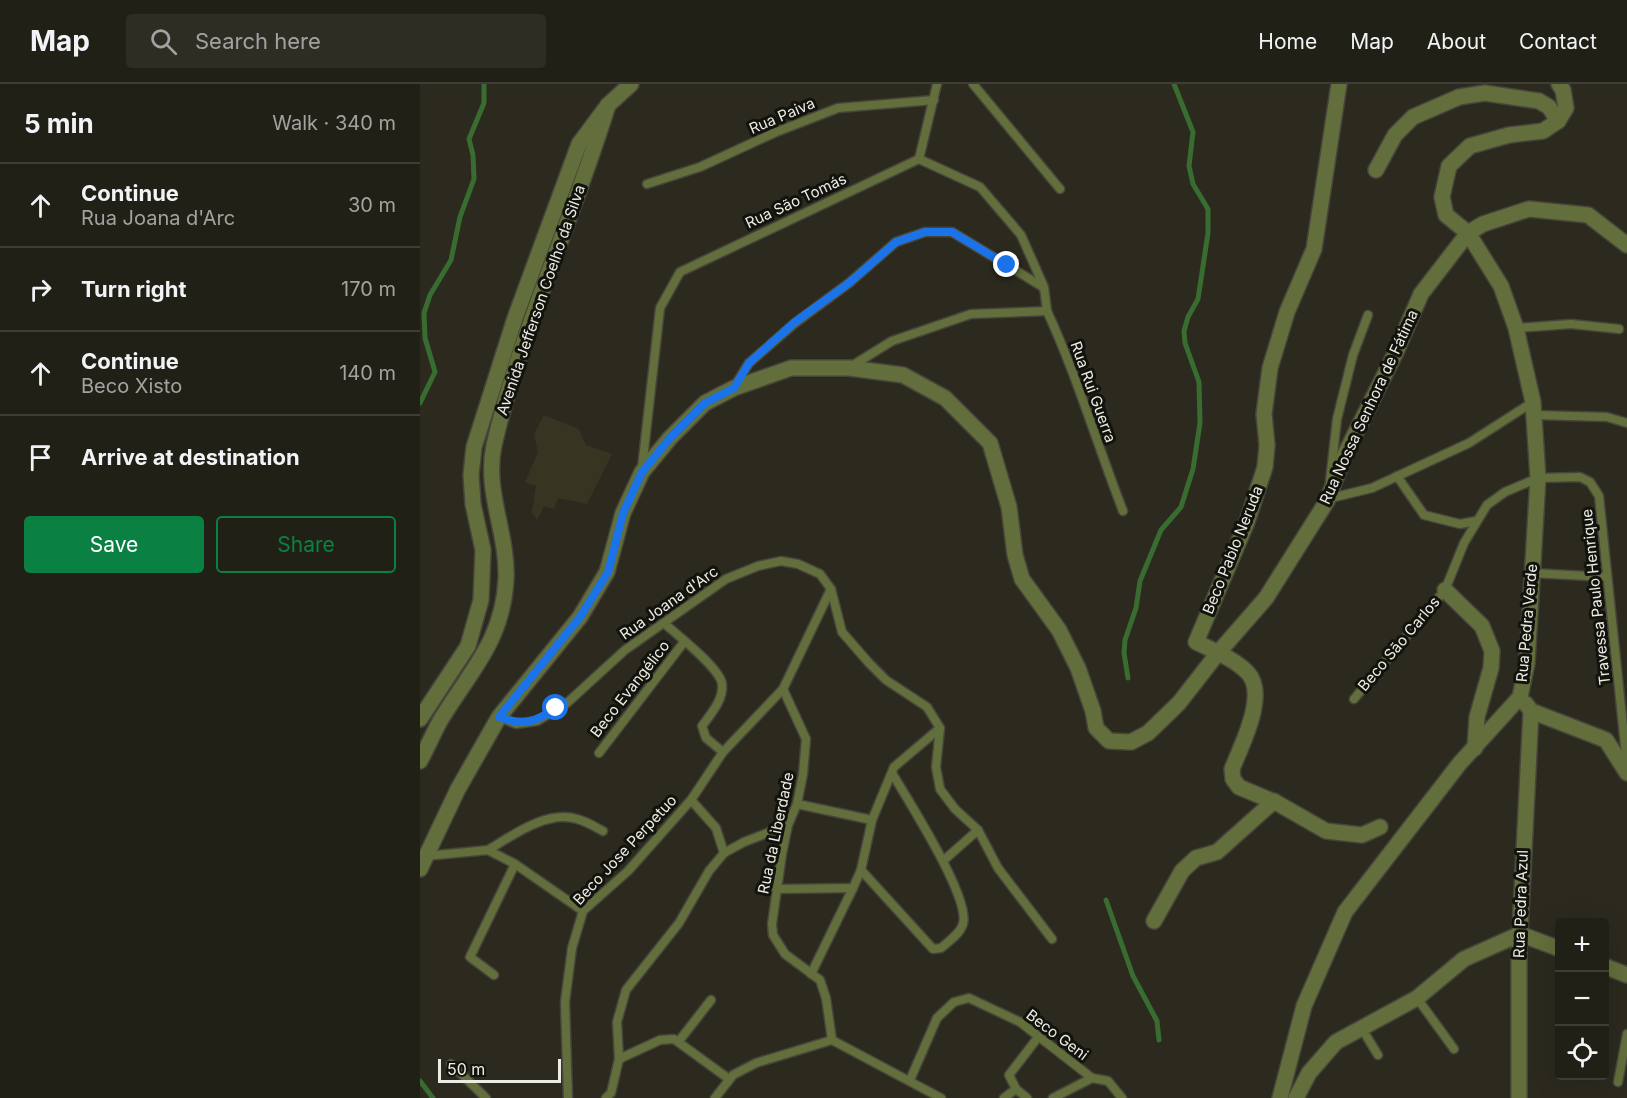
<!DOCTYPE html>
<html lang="en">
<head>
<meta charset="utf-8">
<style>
	body { margin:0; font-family:Inter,sans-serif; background:#2d2d24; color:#f1f3f6 }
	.controls { position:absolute; right:18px; bottom:18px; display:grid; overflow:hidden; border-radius:6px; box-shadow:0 6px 24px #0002 }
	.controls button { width:54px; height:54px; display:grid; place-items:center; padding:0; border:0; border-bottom:2px solid #3e3e36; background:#212017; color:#f1f3f6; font:30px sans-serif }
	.scale { position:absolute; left:18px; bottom:15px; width:123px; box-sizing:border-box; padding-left:6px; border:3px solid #edece4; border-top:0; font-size:16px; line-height:21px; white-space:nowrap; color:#edece4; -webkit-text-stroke:4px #13130e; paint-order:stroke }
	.stop { position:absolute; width:18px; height:18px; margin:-14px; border:4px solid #1a73e8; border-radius:50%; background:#fff }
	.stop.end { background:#1a73e8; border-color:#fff; box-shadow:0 2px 6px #0008 }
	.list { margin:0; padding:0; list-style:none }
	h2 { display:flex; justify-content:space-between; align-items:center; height:78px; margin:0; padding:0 24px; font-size:26px }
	h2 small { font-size:20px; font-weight:400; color:#a2a3a1 }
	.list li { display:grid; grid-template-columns:39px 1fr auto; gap:18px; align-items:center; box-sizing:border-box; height:84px; padding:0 24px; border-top:2px solid #3e3e36 }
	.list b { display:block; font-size:22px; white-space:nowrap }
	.list p { margin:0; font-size:20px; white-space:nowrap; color:#a2a3a1 }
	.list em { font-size:20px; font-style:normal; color:#a2a3a1 }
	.actions { display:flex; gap:12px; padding:18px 24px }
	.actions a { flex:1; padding:14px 0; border:2px solid #0b8043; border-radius:6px; text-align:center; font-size:21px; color:#0b8043 }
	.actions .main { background:#0b8043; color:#fff }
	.icon { flex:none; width:33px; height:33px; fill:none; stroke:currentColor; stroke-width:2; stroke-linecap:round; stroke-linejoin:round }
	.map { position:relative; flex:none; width:1207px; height:1014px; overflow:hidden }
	header { display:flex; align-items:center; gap:36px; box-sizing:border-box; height:84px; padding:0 30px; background:#212017; border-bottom:2px solid #3e3e36 }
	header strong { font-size:28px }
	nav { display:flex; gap:33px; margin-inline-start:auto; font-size:21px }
	.search { width:420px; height:54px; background:#2d2d24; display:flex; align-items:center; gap:15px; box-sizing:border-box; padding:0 21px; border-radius:6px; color:#a2a3a1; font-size:22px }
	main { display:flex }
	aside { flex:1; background:#212017 }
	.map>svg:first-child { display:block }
	.built { fill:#373422 }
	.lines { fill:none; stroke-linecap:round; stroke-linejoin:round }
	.stream { stroke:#386c30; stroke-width:5 }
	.service-casing { stroke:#47453b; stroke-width:11 }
	.minor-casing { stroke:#47453b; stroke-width:18 }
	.tertiary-casing { stroke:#47453b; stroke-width:18 }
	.service { stroke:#626e3b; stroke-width:8 }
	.minor { stroke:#626e3b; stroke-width:15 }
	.tertiary { stroke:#626e3b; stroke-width:15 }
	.route { stroke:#1a73e8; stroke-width:8 }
	.labels { text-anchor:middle; stroke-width:6; stroke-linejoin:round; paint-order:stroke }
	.street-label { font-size:15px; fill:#edece4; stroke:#13130e }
</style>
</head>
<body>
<header>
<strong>Map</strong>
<div class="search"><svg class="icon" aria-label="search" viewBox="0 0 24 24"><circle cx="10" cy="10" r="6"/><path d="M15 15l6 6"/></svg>Search here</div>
<nav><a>Home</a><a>Map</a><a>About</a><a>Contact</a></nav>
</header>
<main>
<aside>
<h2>5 min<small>Walk · 340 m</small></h2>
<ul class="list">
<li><svg class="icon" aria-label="ahead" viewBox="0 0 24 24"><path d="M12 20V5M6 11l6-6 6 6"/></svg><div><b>Continue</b><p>Rua Joana d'Arc</p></div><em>30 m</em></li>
<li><svg class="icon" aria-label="right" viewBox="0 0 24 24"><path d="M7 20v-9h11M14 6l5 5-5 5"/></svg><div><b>Turn right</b></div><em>170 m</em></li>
<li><svg class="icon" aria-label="ahead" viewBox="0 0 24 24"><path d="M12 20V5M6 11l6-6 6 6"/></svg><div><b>Continue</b><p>Beco Xisto</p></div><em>140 m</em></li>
<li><svg class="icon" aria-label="arrive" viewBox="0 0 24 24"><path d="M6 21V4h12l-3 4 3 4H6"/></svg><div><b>Arrive at destination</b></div></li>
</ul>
<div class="actions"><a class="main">Save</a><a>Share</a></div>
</aside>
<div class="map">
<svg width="1207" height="1014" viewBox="0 0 1207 1014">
	<rect width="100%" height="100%" fill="#2c2a1f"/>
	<path class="built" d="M 124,331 L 159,345 L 166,361 L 192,370 L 167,420 L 138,414 L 134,425 L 124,422 L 117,436 L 112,428 L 116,402 L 105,398 L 118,368 L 114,350 Z"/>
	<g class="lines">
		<g class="stream">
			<path d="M 0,319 L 15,288 L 5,254 L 4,229 L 10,211 L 31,176 L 40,133 L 54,95 L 53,71 L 49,55 L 64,19 L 64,0"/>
			<path d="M 708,594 L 704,569 L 705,556 L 716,524 L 720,497 L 741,446 L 761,423 L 773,385 L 780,339 L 779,298 L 765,259 L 764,247 L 768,233 L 778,215 L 788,149 L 788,125 L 773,100 L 769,82 L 773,48 L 754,0"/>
			<path d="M 686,816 L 713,892 L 737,937 L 739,956"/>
			<path d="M 0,997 L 13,1014"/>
		</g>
		<g class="service-casing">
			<g id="service">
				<path d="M 553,0 L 640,105"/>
				<path d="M 499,75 L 517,0"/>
				<path d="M 227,100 L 280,83 L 356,48 L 418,24 L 514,16"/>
				<path d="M 1096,244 L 1151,240 L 1199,245"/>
				<path d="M 430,283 L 472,257 L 551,230 L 627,227 C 657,292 677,360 703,427"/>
				<path d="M 314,303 L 329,279 L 375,239 L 429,199 L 476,158 L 505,148 L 532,148 L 623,203"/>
				<path d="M 1114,331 L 1187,333 L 1207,339"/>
				<path d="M 222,384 L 240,224 L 260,188 L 499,75 L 560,103 L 601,151 L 624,203 L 627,227"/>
				<path d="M 977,392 L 1004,431 L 1040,440 L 1056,437"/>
				<path d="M 910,397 L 917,335 L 933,271 L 948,231"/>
				<path d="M 907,415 L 952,404 L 1049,359 L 1113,318"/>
				<path d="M 1112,489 L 1186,493"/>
				<path d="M 411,505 L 363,605 L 386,655 L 383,690 L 377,720 L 368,741 L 362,770 L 352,840 L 353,851 L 365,870 L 400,896 L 406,914 L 412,956"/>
				<path d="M 244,539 C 257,551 300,584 302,600 C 304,615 291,630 282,642 L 286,654 L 303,668"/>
				<path d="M 934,615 L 1025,506 L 1044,459 L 1067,421 L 1085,408 L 1118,394 L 1160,393 L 1170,398 L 1179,412 L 1207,681"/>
				<path d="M 79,633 L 96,640 L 117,637 L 147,619 L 205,566 L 306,495 L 338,482 L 361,477 L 378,480 L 400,490 L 411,505 L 422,548 L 449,579 L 466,596 L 507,623 L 520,644 L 516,683 L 520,705 L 535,725 L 558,746 L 578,784 L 632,855"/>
				<path d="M 179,669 L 264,558"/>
				<path d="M 271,716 L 296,744 L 304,769"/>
				<path d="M 377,720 L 452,736"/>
				<path d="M 68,766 C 93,751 127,726 157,735 C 166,737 175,743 183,747"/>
				<path d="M 6,772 L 68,766 L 95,780 L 163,827"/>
				<path d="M 523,777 L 558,746"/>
				<path d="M 441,786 L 513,865 L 521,864 C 528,858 540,850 543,840 C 551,814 487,715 472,689"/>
				<path d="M 356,805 L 433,804"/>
				<path d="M 391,890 L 433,804 L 441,786 L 452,736 L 474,683 L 520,644"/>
				<path d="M 74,891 L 50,873 L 95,780"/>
				<path d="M 997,914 L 1034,965"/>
				<path d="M 942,945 L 958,971"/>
				<path d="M 259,957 L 291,916"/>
				<path d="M 199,975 L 240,956 L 254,955 L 309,995"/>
				<path d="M 31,980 L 66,1014"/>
				<path d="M 490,996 L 517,934 L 534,918 L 549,914 L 600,938 L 672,994 L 688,997 L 702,1014"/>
				<path d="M 1198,998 L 1207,950"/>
				<path d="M 148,1014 L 145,918 L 152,864 L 163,827 L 208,787 L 271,716 L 303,668 L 363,605"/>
				<path d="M 186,1014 L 191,1009 L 199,975 L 197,938 L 206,906 L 259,839 L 289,787 L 304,769 L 324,758 L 368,741"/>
				<path d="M 295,1014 L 313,991 L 336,979 L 412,956 L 521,1014"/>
				<path d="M 584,1014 L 596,1005"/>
				<path d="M 607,1014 L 596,1005 L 589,991 L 619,952"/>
				<path d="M 633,1014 L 672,994"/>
			</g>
		</g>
		<g class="minor-casing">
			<g id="minor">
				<path d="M 919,0 L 894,165 L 867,228 L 850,284 L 844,330 L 847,361 L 845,383 L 827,438 L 776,558 C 792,566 815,575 828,589 C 848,611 821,662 812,685 L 813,695 L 819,703 L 857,719 L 906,747 L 942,751 L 960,743"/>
				<path d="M 956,86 L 975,51 L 993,33 L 1039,13 L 1065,9 L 1119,17 L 1129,23 L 1138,37"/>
				<path d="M 1025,506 L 1062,542 L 1072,567 L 1071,584 L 1057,633 L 1055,664"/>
				<path d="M 1106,620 L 1111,627 L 1186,656 L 1207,689"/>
				<path d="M 734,837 L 762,787 L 776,774 L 797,768 L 854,717"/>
				<path d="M 1184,882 L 1207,891"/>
				<path d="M 860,1014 L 884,922 L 925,828 L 1040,679 L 1100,613 L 1107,579 L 1118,394 L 1113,318 L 1096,244 L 1081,202 L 1048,149 L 1026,131 L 1022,113 L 1029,82 L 1050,62 L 1089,51 L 1123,47 L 1138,37 L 1146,24 L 1143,6 L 1139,0"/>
				<path d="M 876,1014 L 889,989 L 916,958 L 997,914 L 1044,875 L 1100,850 L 1140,865"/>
				<path d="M 1099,1014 L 1099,867 L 1111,627"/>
			</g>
		</g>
		<g class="tertiary-casing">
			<g id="tertiary">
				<path d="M 0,635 L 48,562 L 61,516 L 63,466 L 53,420 L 51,391 L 54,363 L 95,234 L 159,60 L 188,21 L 211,0"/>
				<path d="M 0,677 C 7,664 13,650 20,637 C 50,587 83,557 86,495 C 88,449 64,407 74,361 C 101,245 153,135 188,21"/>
				<path d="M 0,785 L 38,705 L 79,633 L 160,533 L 187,488 L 203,429 L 222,388 L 250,354 L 285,319 L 314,304 L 371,284 L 429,284 L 483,291 L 525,314 L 570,359 L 589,423 L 595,471 L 602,495 L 639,546 L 658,584 L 673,627 L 676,644 L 689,657 L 711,658 L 728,649 L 759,619 L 798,569 L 846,514 L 907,417 L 925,370 L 976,268 L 1001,210 L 1048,149 L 1063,140 L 1109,125 L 1168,131 L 1207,161"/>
			</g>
		</g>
		<use href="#service" class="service"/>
		<use href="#minor" class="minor"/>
		<use href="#tertiary" class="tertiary"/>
	</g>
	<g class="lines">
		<path class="route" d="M 136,624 C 116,638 103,642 79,633 L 160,533 L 188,488 L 203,429 L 222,388 L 250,354 L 285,319 L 314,304 L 329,279 L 375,238 L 429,199 L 476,158 L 505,148 L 532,148 L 587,181"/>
	</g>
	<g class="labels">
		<g class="street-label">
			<text transform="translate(362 32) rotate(-23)" y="5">Rua Paiva</text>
			<text transform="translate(376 117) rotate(-25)" y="5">Rua São Tomás</text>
			<text transform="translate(121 216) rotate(-71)" y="5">Avenida Jefferson Coelho da Silva</text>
			<text transform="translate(673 308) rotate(70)" y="5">Rua Rui Guerra</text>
			<text transform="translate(949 323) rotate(-65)" y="5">Rua Nossa Senhora de Fátima</text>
			<text transform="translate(813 466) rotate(-68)" y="5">Beco Pablo Neruda</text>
			<text transform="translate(1176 513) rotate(-96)" y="5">Travessa Paulo Henrique</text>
			<text transform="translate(249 519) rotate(-35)" y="5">Rua Joana d'Arc</text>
			<text transform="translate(1107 539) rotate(-85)" y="5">Rua Pedra Verde</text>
			<text transform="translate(979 560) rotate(-50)" y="5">Beco São Carlos</text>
			<text transform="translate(210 605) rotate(-52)" y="5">Beco Evangélico</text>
			<text transform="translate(356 749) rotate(-78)" y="5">Rua da Liberdade</text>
			<text transform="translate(205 766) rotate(-47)" y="5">Beco Jose Perpetuo</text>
			<text transform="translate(1101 820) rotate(-88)" y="5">Rua Pedra Azul</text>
			<text transform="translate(637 951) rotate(37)" y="5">Beco Geni</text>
		</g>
	</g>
</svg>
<div class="controls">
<button>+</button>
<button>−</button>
<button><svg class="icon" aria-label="locate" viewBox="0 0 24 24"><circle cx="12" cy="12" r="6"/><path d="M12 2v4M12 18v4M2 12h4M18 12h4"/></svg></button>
</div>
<div class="scale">50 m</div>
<div class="stop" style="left:136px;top:624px"></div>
<div class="stop end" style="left:587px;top:181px"></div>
</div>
</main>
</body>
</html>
